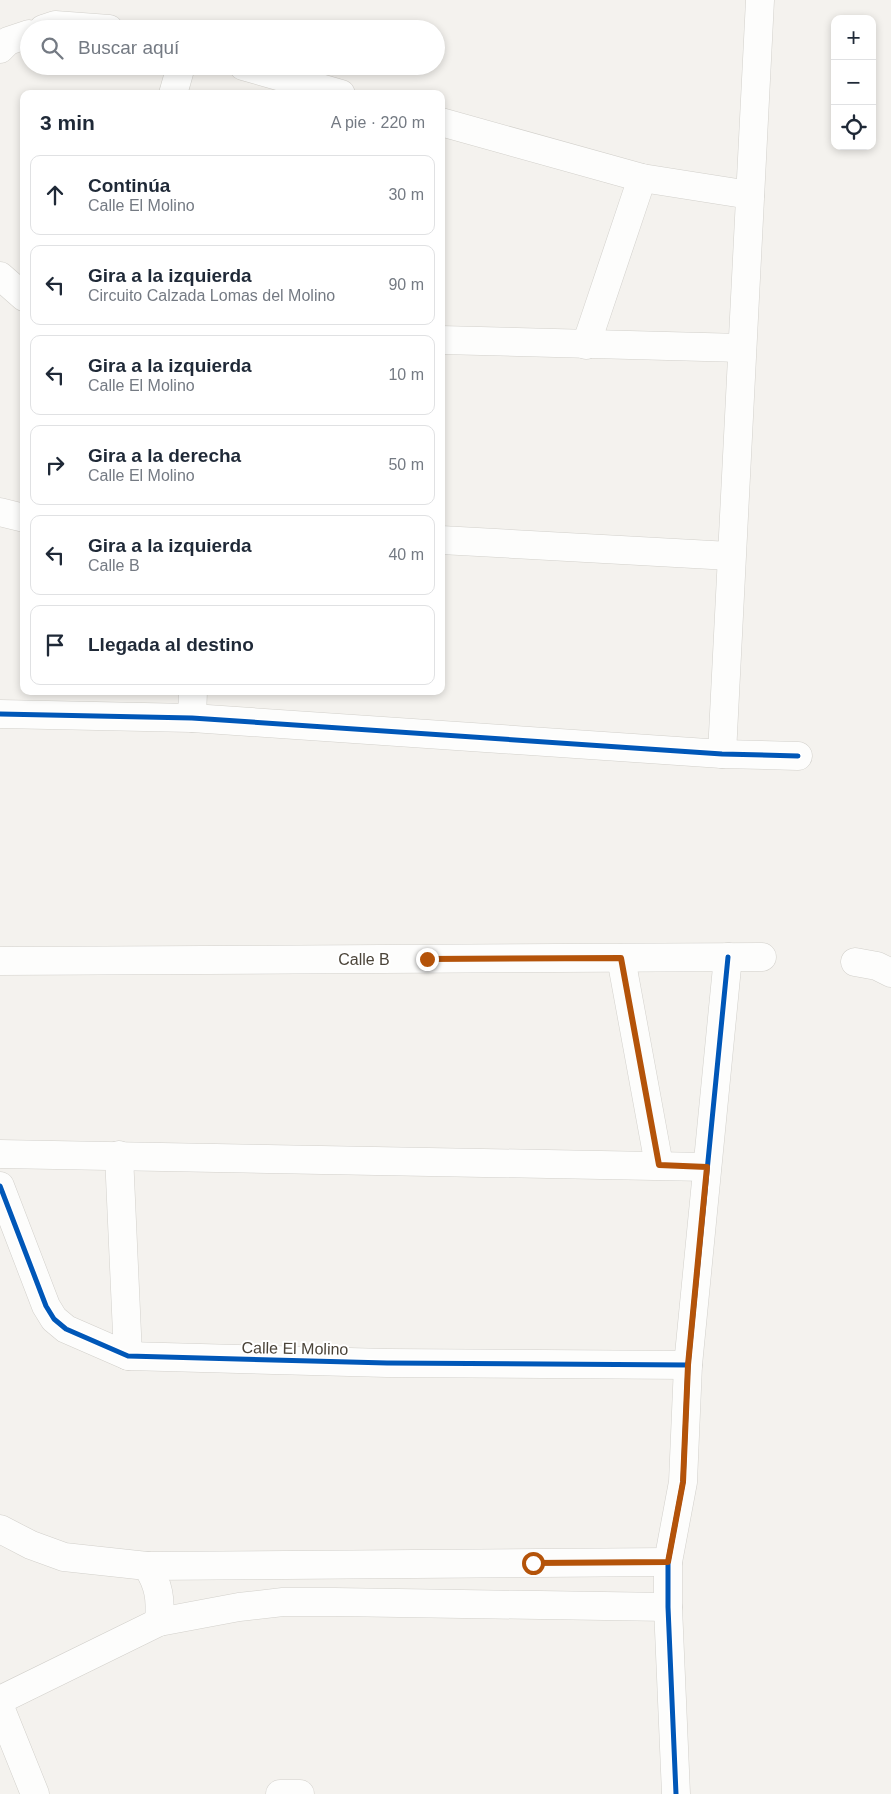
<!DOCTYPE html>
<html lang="es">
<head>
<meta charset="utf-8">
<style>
	body { margin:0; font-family:Arial,sans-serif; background:#f6f6f7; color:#1f2937 }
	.controls { position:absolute; right:15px; top:15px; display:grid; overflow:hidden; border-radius:10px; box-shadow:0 2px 8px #0003 }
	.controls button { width:45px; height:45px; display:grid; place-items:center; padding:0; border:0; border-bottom:1px solid #e0e1e3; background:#fff; color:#1f2937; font:25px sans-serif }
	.stop { position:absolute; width:15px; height:15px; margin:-11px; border:4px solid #b45309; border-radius:50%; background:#fff }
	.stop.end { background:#b45309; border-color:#fff; box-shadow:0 1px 5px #0008 }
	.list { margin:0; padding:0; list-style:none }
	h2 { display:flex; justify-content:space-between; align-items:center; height:65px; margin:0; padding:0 20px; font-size:21px }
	h2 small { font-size:16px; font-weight:400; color:#747a83 }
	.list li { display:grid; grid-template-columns:32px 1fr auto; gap:15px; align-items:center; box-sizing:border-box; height:80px; margin:0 10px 10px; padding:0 10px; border:1px solid #e0e1e3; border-radius:10px }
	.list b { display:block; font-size:19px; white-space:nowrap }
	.list p { margin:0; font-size:16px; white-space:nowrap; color:#747a83 }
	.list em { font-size:16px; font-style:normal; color:#747a83 }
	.icon { flex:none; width:28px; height:28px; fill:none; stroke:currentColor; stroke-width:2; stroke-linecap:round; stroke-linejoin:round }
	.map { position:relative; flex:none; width:891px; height:1794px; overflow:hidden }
	.search { position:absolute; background:#fff; box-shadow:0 2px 8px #0003; left:20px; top:20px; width:425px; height:55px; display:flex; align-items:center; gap:12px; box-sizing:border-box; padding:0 18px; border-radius:28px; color:#747a83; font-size:19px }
	.panel { position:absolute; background:#fff; box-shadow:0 2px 8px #0003; left:20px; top:90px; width:425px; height:605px; border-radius:10px }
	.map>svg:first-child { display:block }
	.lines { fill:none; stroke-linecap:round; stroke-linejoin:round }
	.street-casing { stroke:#d2d0cb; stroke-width:29 }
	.street { stroke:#fdfdfc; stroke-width:28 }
	.cycleway-casing { stroke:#fff; stroke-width:8 }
	.cycleway { stroke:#0057b8; stroke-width:5 }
	.route { stroke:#b45309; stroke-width:6 }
	.labels { text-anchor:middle; stroke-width:4; stroke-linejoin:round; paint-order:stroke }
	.street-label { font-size:16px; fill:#4b4439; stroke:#fff }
</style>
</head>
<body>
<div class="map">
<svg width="891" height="1794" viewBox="0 0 891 1794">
	<rect width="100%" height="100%" fill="#f4f2ee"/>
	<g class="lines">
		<g class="street-casing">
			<g id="street">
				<path d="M 43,29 L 55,25 L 109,29"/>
				<path d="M 0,49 L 8,41 L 29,34"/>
				<path d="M 243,66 L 341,94"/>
				<path d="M 173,94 L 181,66"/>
				<path d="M 441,122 L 642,178 L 750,195"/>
				<path d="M 0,276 L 24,297"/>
				<path d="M 441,340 L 742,348"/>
				<path d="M 586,345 L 642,178"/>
				<path d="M 0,512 L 24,518"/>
				<path d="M 441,540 L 730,556"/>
				<path d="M 0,714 L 192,718 L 722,754 L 798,756"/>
				<path d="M 192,718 L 193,691"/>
				<path d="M 722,754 L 760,0"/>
				<path d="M 621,958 L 659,1165"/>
				<path d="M 0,961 L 762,957"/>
				<path d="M 855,962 L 877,966 L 891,973"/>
				<path d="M 0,1154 L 707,1167"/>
				<path d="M 119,1155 L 128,1356"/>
				<path d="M 0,1186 L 46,1306 L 54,1319 L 66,1329 L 128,1356 L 387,1363 L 688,1365"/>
				<path d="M 0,1529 L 31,1545 L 64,1557 L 147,1566 L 668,1562"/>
				<path d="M 147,1566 C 159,1585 161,1599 159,1622"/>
				<path d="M 0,1700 L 159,1622 L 239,1607 L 283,1602 L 335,1602 L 668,1607"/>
				<path d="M 0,1707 L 35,1794"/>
				<path d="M 280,1794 L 300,1794"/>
				<path d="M 676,1794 L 668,1607 L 668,1562 L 683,1482 L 688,1365 L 728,957"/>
			</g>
		</g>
		<use href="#street" class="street"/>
		<g class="cycleway-casing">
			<g id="cycleway">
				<path d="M 0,714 L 192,718 L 722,754 L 798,756"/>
				<path d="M 0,1186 L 46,1306 L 54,1319 L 66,1329 L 128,1356 L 387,1363 L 688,1365"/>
				<path d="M 676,1794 L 668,1607 L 668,1562 L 683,1482 L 688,1365 L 728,957"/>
			</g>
		</g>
		<use href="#cycleway" class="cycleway"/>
	</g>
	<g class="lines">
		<path class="route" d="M 427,959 L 621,958 L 659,1165 L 707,1167 L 688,1365 L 683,1482 L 668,1562 L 533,1563"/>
	</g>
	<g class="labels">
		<g class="street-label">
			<text x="364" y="965">Calle B</text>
			<text transform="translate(295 1348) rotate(1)" y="6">Calle El Molino</text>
		</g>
	</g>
</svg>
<div class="controls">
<button>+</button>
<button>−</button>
<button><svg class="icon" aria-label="locate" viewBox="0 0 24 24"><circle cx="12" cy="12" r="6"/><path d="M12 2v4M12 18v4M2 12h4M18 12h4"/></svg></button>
</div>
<div class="stop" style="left:533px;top:1563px"></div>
<div class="stop end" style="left:427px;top:959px"></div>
<div class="search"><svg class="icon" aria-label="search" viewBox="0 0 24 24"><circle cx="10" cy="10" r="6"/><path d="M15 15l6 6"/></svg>Buscar aquí</div>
<section class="panel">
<h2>3 min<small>A pie · 220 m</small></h2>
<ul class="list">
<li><svg class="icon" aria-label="ahead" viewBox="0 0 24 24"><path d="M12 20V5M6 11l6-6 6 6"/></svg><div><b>Continúa</b><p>Calle El Molino</p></div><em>30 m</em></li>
<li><svg class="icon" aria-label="left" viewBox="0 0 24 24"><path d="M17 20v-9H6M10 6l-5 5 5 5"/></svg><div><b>Gira a la izquierda</b><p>Circuito Calzada Lomas del Molino</p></div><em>90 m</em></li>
<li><svg class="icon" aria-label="left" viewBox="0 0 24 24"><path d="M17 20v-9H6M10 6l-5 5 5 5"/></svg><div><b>Gira a la izquierda</b><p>Calle El Molino</p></div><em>10 m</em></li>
<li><svg class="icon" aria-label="right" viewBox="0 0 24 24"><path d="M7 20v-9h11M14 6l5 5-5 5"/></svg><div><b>Gira a la derecha</b><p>Calle El Molino</p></div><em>50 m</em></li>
<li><svg class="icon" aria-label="left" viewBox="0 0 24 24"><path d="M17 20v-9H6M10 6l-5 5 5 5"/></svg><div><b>Gira a la izquierda</b><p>Calle B</p></div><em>40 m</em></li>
<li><svg class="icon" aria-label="arrive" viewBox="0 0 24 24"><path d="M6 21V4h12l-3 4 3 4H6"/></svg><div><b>Llegada al destino</b></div></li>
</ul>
</section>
</div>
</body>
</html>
